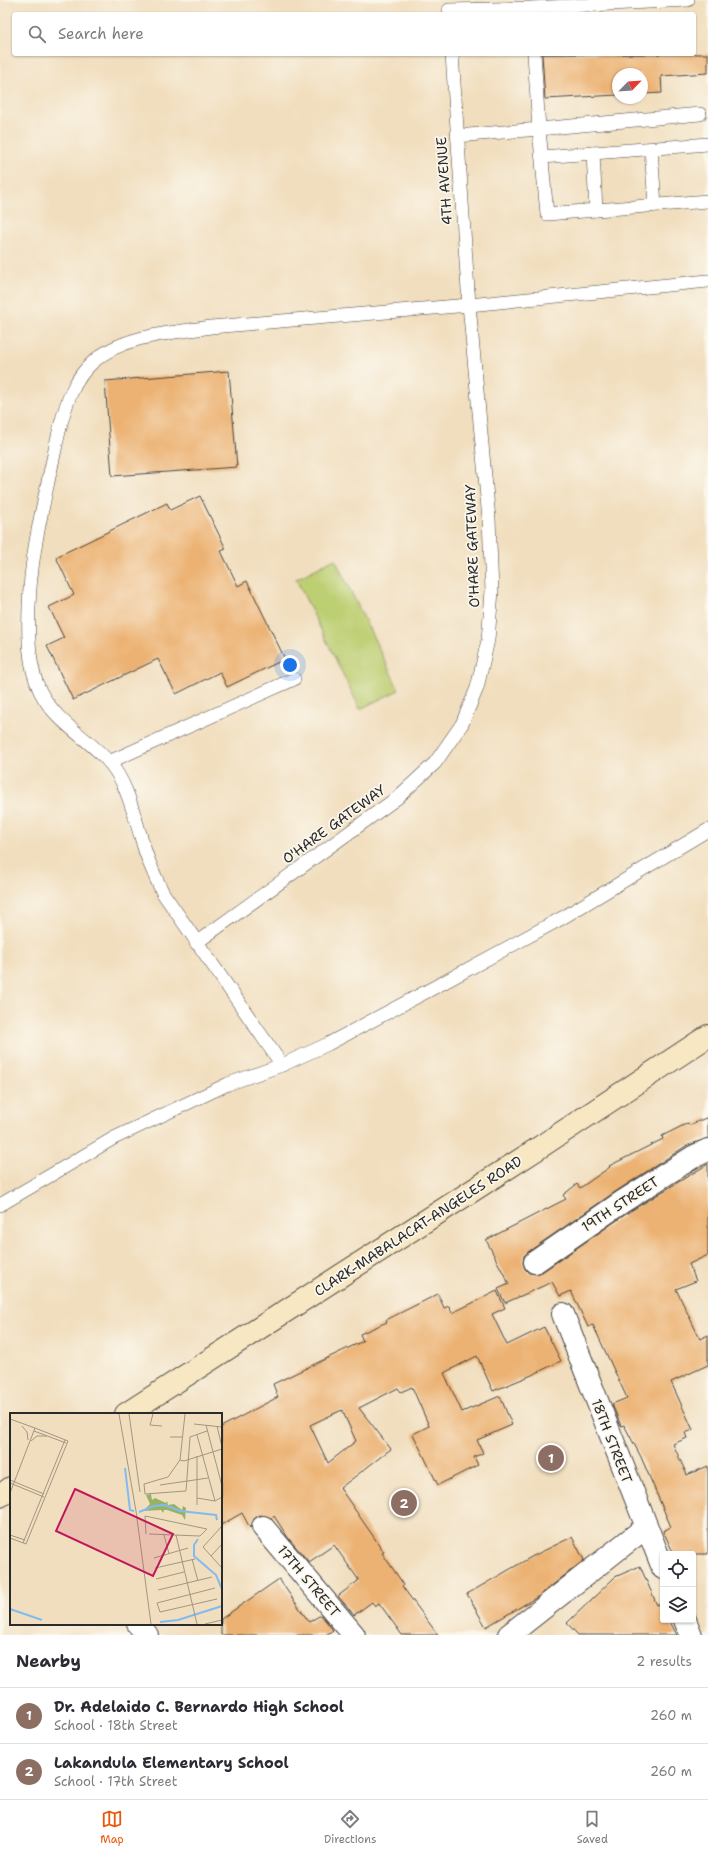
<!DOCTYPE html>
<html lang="en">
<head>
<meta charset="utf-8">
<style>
	body { margin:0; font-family:"Shantell Sans",sans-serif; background:#f2f2f3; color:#2b2b33 }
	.controls { position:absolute; right:12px; bottom:12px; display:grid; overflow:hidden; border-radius:4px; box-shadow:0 1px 3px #0004 }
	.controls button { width:36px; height:36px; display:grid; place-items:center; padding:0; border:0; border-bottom:1px solid #e1e1e2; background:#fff; color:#2b2b33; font:20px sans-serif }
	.compass { position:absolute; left:612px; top:68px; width:36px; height:36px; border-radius:50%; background:#fff; box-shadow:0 1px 3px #0004; rotate:65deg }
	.you { position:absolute; left:290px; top:665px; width:14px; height:14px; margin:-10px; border:3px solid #fff; border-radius:50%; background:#1a73e8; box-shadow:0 0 0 6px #1a73e833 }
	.badge { display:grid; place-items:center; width:26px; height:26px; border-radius:50%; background:#ea580c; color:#fff; font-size:13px; font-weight:700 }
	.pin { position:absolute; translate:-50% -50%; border:2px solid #fff; box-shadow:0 1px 4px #0006 }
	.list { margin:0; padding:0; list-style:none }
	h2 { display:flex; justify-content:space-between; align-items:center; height:52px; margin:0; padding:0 16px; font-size:17px }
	h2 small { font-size:13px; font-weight:400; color:#7c7c81 }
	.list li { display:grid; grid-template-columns:26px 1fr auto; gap:12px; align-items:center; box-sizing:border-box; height:56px; padding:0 16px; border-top:1px solid #e1e1e2 }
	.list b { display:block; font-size:15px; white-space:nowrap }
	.list p { margin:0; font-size:13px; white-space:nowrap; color:#7c7c81 }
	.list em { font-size:13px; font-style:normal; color:#7c7c81 }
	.icon { flex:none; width:22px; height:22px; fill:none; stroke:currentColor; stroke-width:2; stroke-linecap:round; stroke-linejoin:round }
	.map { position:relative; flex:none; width:708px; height:1635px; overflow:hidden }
	.search { position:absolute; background:#fff; box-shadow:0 1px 3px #0004; left:12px; right:12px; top:12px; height:44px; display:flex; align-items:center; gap:10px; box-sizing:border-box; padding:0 14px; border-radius:4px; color:#7c7c81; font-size:15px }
	.sheet { height:164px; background:#fff }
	nav { display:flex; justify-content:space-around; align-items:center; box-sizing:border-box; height:56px; border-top:1px solid #e1e1e2; background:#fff; font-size:11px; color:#7c7c81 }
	nav a { display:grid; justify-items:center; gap:2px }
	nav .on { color:#ea580c }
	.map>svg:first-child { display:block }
	.green { fill:#bdcf73; stroke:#747d4f }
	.building { fill:#ecb273; fill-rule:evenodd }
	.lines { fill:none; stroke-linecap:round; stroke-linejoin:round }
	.service-casing { stroke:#494641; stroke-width:14 }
	.minor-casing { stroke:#494641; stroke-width:24 }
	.secondary-casing { stroke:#494641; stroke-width:24 }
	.service { stroke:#fff; stroke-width:13 }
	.minor { stroke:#fff; stroke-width:22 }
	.secondary { stroke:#f8e7c3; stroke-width:22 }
	.labels { text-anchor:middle; stroke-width:3.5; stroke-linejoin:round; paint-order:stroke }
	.street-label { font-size:14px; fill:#2b2b2b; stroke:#fbf7ec }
	.inset-river { fill:none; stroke:#82baf2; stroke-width:2 }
	.inset-road { fill:none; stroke:#a29683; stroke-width:1 }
	.view { fill:#c2185b; fill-opacity:0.15; stroke:#c2185b; stroke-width:2 }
	.inset-edge { fill:none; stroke:#2b2b2b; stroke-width:2 }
</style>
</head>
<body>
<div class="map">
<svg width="708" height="1635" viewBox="0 0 708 1635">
	<rect width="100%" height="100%" fill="#fbf7ec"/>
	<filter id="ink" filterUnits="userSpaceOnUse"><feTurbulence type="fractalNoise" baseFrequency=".025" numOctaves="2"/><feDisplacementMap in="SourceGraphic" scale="8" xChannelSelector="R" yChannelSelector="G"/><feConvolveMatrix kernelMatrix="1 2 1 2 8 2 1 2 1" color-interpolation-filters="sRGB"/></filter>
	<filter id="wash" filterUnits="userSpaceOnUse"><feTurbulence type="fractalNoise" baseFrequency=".012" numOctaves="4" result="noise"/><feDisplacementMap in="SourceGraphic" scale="16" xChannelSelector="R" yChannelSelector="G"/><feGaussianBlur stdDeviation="0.9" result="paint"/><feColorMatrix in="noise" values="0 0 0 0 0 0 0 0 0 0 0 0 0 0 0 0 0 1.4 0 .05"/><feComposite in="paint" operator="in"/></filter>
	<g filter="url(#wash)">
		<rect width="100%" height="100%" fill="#f1debe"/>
		<path class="green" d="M 335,559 L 399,690 L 360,709 L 296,579 Z"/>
		<g id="blocks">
			<g class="building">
				<path d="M 542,54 L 708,54 L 708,73 L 661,76 L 662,93 L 642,94 L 642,74 L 618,74 L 618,95 L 545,99 Z"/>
				<path d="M 229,371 L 237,467 L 112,476 L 105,381 Z"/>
				<path d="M 200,496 L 226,549 L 221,551 L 238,586 L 247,581 L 285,659 L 227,687 L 220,672 L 176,694 L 158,659 L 73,700 L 47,646 L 64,638 L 49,607 L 74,595 L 56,557 L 167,503 L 170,510 Z"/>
				<path d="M 708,1117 L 708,1138 L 686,1146 L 615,1192 L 528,1252 L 524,1256 L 523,1263 L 525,1269 L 529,1273 L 536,1274 L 542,1272 L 629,1212 L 708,1164 L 708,1255 L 689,1264 L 696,1281 L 676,1289 L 700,1339 L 708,1335 L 708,1365 L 671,1382 L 693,1430 L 685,1433 L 687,1438 L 673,1444 L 687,1475 L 708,1466 L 708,1554 L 674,1554 L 663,1531 L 671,1527 L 641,1457 L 624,1425 L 621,1426 L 612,1404 L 627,1398 L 593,1325 L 588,1327 L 571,1291 L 560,1296 L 552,1282 L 505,1303 L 498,1289 L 509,1284 L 486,1240 L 566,1199 L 563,1195 L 577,1184 L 580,1188 L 610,1167 L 609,1166 L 663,1139 L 662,1136 L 688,1123 L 690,1125 Z"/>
				<path d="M 497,1291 L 505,1308 L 492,1314 L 507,1345 L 544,1327 L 561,1361 L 532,1375 L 493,1391 L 477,1356 L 444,1373 L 462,1412 L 500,1396 L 512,1425 L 477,1440 L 483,1453 L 474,1457 L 478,1465 L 438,1485 L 413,1434 L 429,1426 L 412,1387 L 401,1392 L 398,1388 L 359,1408 L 391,1449 L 340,1488 L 384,1552 L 382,1553 L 404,1585 L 402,1586 L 438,1635 L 402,1635 L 379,1603 L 375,1606 L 372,1602 L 354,1615 L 338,1596 L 358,1581 L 358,1579 L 334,1545 L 309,1562 L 289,1539 L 274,1516 L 271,1518 L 261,1515 L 255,1517 L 250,1528 L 242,1513 L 221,1525 L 221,1427 L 278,1397 L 273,1384 L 363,1341 L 360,1334 L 387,1322 L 386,1320 L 438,1294 L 444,1308 L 449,1306 L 452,1313 ZM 342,1410 L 356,1441 L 328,1463 L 310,1425 Z"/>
				<path d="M 572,1537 L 584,1560 L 539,1596 L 486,1627 L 467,1594 L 533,1556 Z"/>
				<path d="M 640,1566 L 657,1605 L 661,1603 L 663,1608 L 663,1620 L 669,1620 L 677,1635 L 578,1635 L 567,1623 L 615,1577 Z"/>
				<path d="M 279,1579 L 309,1622 L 321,1615 L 333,1630 L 326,1635 L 221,1635 L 221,1619 Z"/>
			</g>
		</g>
	</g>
	<g filter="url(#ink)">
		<use href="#blocks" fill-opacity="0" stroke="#494641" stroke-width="1"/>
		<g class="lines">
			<g class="service-casing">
				<g id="service">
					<path d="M 449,10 L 531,8 L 688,0"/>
					<path d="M 700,114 L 539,129 L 547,214 L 708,201"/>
					<path d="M 457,136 L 539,129 L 534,54"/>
					<path d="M 651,149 L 655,205"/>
					<path d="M 593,153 L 596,210"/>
					<path d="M 542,157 L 708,144"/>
					<path d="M 109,762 L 294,679"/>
					<path d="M 196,943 L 397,798 L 435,763 L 462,724 L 477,688 L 488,640 L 492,591 L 489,519 L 469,305 L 452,54"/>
					<path d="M 282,1065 L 163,893 C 154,875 146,857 141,837 C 133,812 127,783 109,762 C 87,737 56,723 40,691 C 28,666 28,634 29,607 C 30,563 40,519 49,477 C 56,448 60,418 72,391 C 77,380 84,370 93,362 C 123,335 172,333 211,327 L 469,305 L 708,281"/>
					<path d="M 0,1205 L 114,1138 L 228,1084 L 282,1065 L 328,1044 L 450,979 L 562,918 L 708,830"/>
				</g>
			</g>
			<g class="minor-casing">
				<g id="minor">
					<path d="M 535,1262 L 622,1202 L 693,1157 L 708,1150"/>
					<path d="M 563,1314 L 663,1568"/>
					<path d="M 263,1527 L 354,1635"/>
					<path d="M 685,1620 L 691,1635"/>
					<path d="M 138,1624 L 147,1635"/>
					<path d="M 509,1635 L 646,1527"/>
				</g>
			</g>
			<g class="secondary-casing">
				<g id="secondary">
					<path d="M 126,1414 L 534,1151 L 708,1036"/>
					<path d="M 0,1496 L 11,1488"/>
				</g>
			</g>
			<use href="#service" class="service"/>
			<use href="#minor" class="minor"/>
			<use href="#secondary" class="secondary"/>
		</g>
	</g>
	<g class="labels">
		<g class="street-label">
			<text transform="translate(444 181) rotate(-94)" y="5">4TH AVENUE</text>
			<text transform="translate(472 546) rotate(-92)" y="5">O'HARE GATEWAY</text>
			<text transform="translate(334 824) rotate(-36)" y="5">O'HARE GATEWAY</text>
			<text transform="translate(620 1204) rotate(-33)" y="5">19TH STREET</text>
			<text transform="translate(418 1226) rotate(-33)" y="5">CLARK-MABALACAT-ANGELES ROAD</text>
			<text transform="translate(612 1441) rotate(69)" y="5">18TH STREET</text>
			<text transform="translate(309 1581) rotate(50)" y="5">17TH STREET</text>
		</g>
	</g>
	<g transform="translate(10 1413)">
		<rect width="212" height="212" fill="#f1debe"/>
		<path d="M 141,81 L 142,87 L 145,85 L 156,90 L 157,88 L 158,92 L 164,91 L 172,97 L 173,93 L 176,95 L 175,107 L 172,102 L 157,97 L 154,97 L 153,100 L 151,97 L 133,98 L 140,91 L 136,82 Z" fill="#96b265"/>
		<path class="inset-river" d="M 115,55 L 120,97 L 124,98M 129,99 L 144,93 L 155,92 L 170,98 L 206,102 L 207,107M 188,126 L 184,132 L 184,143 L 206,162 L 212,176M 0,196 L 32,207M 150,209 L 168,207 L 212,193"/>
		<path class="inset-road" d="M 109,1 L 126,98 L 141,211M 119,1 L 130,79M 143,1 L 140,12 L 152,13M 175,1 L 170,47 L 158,64 L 134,71 L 135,81 L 176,78 L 180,24 L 197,18M 0,6 L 25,15 L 0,80M 184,11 L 212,14M 196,12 L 212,73M 12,13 L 17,19 L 18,27M 207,13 L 212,34M 24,18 L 56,30M 187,22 L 205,88M 160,24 L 173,24M 21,28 L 27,23 L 37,23M 187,43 L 187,92M 170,47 L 174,48 L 212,36M 0,67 L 34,81M 0,70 L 34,84M 150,72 L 198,65M 187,85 L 205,88 L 212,84M 212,113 L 193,134 L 212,155M 136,121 L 135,103 L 197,116 L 190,123 L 139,121M 0,122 L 15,127M 154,122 L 159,141M 166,122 L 187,211M 0,125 L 16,131 L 58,28 L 25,15M 13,130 L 55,27M 201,143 L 212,131M 144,145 L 178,135M 182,146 L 188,168M 145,155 L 185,146M 146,166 L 174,159M 205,175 L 147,190 L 150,199 L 207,186M 148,177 L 202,164M 195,211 L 212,207"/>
		<path class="view" d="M 65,76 L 163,121 L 143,163 L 46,118 Z"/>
		<rect width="212" height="212" class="inset-edge"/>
	</g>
</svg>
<div class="controls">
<button><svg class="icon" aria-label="locate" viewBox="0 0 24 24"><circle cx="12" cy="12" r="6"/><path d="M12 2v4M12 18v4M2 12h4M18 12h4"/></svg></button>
<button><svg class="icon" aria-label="layers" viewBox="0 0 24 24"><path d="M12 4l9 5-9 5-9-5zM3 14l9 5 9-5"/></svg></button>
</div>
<svg class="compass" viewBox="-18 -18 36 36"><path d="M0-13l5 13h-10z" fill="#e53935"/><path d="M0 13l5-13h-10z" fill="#7c7c81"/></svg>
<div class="you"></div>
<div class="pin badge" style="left:551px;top:1458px;background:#8d6e63">1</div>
<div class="pin badge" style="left:404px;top:1503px;background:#8d6e63">2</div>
<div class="search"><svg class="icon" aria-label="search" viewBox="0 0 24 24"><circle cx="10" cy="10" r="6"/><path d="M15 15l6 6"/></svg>Search here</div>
</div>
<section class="sheet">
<h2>Nearby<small>2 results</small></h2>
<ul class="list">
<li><span class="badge" style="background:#8d6e63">1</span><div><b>Dr. Adelaido C. Bernardo High School</b><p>School · 18th Street</p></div><em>260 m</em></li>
<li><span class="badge" style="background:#8d6e63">2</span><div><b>Lakandula Elementary School</b><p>School · 17th Street</p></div><em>260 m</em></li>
</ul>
</section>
<nav>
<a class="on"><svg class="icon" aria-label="map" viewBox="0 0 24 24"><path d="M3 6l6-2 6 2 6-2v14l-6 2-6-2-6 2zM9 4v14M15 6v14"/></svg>Map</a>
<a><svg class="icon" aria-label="directions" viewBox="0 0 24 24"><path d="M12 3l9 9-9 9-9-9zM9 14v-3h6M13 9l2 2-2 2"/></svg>Directions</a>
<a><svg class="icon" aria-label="saved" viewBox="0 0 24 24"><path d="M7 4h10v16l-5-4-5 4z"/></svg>Saved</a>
</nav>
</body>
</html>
